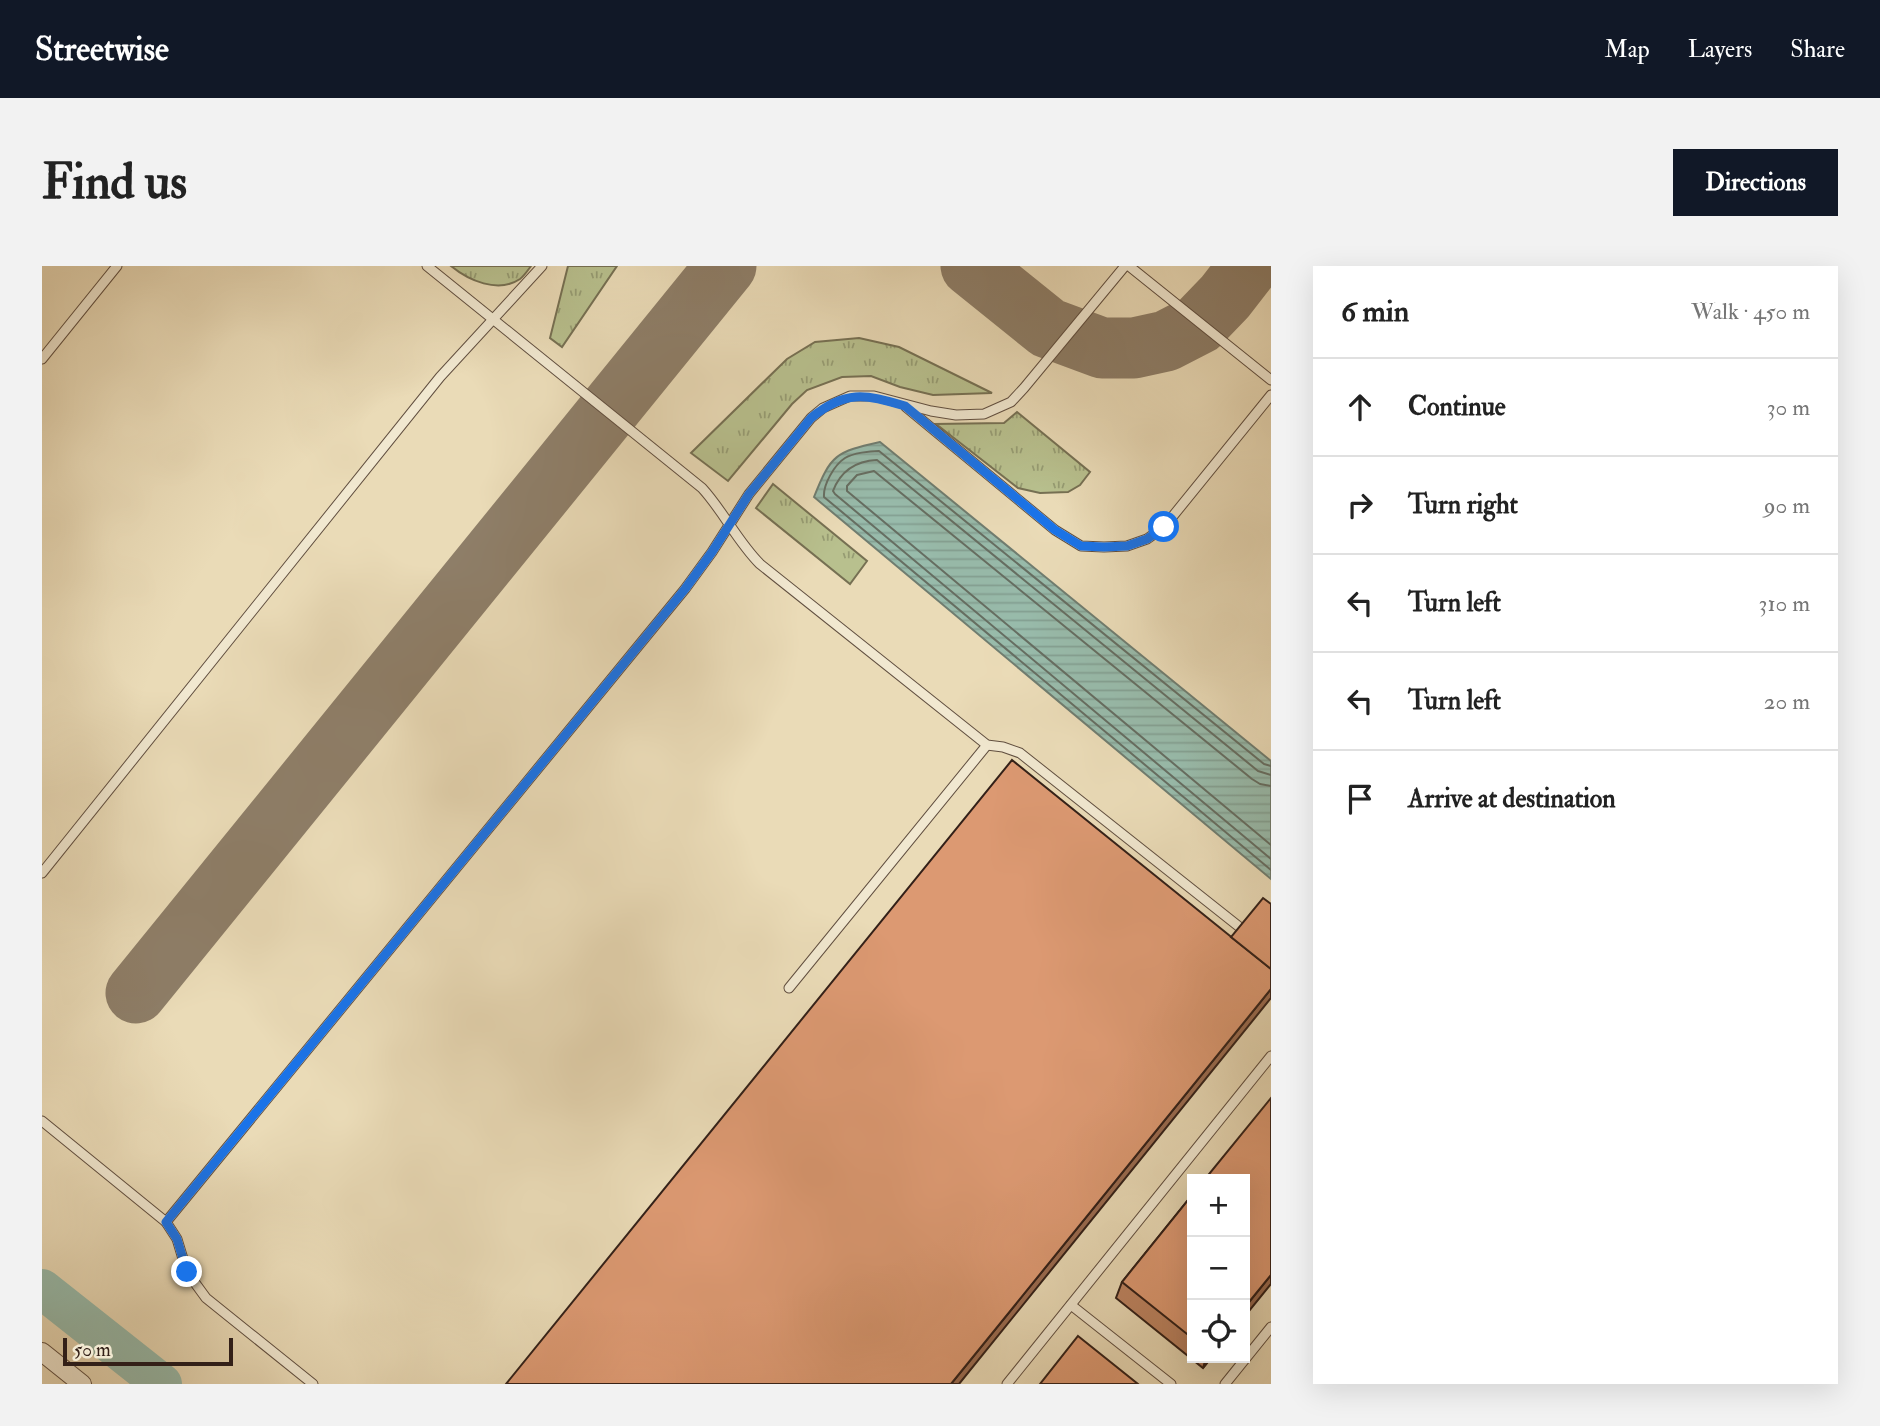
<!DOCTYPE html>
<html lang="en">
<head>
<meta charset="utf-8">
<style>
	body { margin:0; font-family:"IM FELL Double Pica",serif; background:#f2f2f2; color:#222 }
	.controls { position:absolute; right:21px; bottom:21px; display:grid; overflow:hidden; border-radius:0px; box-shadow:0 7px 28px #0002 }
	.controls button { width:63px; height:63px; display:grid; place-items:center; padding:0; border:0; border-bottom:2px solid #e0e0e0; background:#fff; color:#222; font:35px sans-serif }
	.scale { position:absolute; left:21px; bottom:18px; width:170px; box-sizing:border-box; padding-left:7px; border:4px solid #332018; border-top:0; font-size:19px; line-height:24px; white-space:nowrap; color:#332018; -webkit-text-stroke:5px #f1e8d0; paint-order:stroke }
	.stop { position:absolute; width:21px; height:21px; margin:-16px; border:5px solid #1a73e8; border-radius:50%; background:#fff }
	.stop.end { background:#1a73e8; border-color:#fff; box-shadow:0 2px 7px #0008 }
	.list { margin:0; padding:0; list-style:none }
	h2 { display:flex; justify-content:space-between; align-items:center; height:91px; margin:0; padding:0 28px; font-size:30px }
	h2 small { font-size:23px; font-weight:400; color:#767676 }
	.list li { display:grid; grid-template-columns:46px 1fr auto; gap:21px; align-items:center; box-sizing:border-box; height:98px; padding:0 28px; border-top:2px solid #e0e0e0 }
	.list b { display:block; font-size:26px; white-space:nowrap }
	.list em { font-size:23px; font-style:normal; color:#767676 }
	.icon { flex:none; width:38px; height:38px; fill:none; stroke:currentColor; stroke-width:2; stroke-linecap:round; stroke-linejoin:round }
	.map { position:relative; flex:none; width:1229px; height:1118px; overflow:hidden; border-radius:0px }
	header { display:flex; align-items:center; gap:42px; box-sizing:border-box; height:98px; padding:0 35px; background:#111827; color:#fff }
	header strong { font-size:33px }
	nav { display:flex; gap:38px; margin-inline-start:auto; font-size:24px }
	.intro { display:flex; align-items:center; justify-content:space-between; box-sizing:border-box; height:168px; padding:0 42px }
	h1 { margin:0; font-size:49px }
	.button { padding:18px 32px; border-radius:0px; background:#111827; color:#fff; font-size:24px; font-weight:700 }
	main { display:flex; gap:42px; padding:0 42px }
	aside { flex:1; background:#fff; border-radius:0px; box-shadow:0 7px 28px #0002 }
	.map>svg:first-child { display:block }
	.grass { fill:url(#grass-tufts); stroke:#767053; stroke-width:2 }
	.water { fill:url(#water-rules); stroke:#707d70; stroke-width:2 }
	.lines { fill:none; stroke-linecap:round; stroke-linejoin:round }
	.shore { stroke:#666e62; stroke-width:2 }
	.river { stroke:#98bbab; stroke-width:40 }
	.taxiway { stroke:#8e7e68; stroke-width:61 }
	.service-casing { stroke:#614f40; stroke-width:11 }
	.minor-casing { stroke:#614f40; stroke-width:20 }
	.service { stroke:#f1e8d0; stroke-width:9 }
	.minor { stroke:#f1e8d0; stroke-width:18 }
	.wall { fill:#bd8462; stroke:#332018; stroke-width:2 }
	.shaded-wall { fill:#9a6b50; stroke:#332018; stroke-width:2 }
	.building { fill:#dc9972; stroke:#332018; stroke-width:2 }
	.route { stroke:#1a73e8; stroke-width:9 }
</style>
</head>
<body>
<header>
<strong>Streetwise</strong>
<nav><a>Map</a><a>Layers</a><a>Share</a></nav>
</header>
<div class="intro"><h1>Find us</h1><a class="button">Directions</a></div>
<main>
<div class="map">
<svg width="1229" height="1118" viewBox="0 0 1229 1118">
	<defs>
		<pattern id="grass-tufts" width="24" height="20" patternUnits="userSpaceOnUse" patternTransform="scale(1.75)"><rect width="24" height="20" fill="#b8c08e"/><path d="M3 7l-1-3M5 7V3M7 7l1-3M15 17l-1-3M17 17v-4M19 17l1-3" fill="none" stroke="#969c73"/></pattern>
		<pattern id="water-rules" width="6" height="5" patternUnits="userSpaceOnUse" patternTransform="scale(1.75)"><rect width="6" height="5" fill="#98bbab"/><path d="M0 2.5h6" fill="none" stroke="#83a092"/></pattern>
	</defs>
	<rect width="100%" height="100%" fill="#eadbb7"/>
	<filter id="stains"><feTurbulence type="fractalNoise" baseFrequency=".00286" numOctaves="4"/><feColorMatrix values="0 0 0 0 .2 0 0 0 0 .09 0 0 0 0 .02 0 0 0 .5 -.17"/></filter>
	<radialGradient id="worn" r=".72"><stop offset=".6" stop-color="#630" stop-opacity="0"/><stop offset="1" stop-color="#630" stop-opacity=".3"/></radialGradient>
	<g class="grass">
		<path d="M 409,0 L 489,0 C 486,4 482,10 478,13 C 456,28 426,14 409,0 Z"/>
		<path d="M 526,0 L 575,0 L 520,81 L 508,72 Z"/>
		<path d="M 817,72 L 857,81 L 950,127 L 891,129 L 858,121 L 829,110 L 800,111 L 765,124 L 750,138 L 686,215 L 649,187 L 745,93 L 773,76 Z"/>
		<path d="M 975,146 L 1048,206 L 1038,219 L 1026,226 L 998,227 L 976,222 L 894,158 L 962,157 Z"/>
		<path d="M 731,218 L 825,295 L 808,318 L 714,242 Z"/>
	</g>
	<path class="water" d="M 838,176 L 1229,495 L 1229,613 L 772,231 C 789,188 794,186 838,176 Z"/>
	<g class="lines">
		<g class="shore">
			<path d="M 1229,500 L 1222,498 L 837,185 C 828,185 811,187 803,192 C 792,199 781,219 782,231 L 1229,604"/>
			<path d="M 1229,509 L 1216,505 L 835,194 C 814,195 799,204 791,225 L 793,228 L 1229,593"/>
			<path d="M 1229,520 L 1218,518 L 1210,513 L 832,205 L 815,209 L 805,220 L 805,225 L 1229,579"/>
		</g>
		<path class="river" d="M 0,1023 L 120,1118"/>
		<g class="taxiway">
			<path d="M 929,0 L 1006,62 L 1060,82 L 1092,82 L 1124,75 L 1157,58 L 1183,31 L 1207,0"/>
			<path d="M 94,727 L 684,0"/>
		</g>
		<g class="service-casing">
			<g id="service">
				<path d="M 385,0 L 660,222 C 682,246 695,275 718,298 L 945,479 L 961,481 L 978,487 L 1200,663"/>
				<path d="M 1087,0 L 1229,114"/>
				<path d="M 0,93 L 75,0"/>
				<path d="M 864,141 L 1013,264 L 1039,280 L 1062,281 L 1085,280 L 1105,273 L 1122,261 L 1229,129"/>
				<path d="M 0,607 L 398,111 L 500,0"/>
				<path d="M 747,722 L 945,479"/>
				<path d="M 0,855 L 124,956 L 135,973 L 145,1006 L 164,1032 L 271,1118"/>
				<path d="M 124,956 L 643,323 L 670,286 L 707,228 L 769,152 L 781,142 L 808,130 L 832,130 L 889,145 L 914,149 L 942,148 L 969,136 L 982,122 L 1083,0"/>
				<path d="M 1029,1039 L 1129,1118"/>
				<path d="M 965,1118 L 1229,790"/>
				<path d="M 1183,1118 L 1229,1061"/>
			</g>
		</g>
		<g class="minor-casing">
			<path id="minor" d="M 0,1086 L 40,1118"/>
		</g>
		<use href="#service" class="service"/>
		<use href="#minor" class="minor"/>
	</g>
	<path class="wall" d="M 1150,929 L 1150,1092 L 1169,1092 L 1161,1102 L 1074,1032 L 1080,1016 Z"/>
	<g class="shaded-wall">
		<path d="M 1229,723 L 1229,732 L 917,1118 L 909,1118 Z"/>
		<path d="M 1229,1009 L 1229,1018 L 1203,1050 L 1203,1041 Z"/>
		<path d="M 1164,1092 L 1169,1092 L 1161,1102 Z"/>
	</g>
	<g class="building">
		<path d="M 970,494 L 1229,703 L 1229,723 L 909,1118 L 464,1118 Z"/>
		<path d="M 1221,632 L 1229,638 L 1229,703 L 1189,671 Z"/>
		<path d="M 1229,832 L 1229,1009 L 1203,1041 L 1203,913 L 1163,913 Z"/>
		<path d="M 1150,929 L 1150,1072 L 1080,1016 Z"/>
		<path d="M 1036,1070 L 1096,1118 L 998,1118 Z"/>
	</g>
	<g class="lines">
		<path class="route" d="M 145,1006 L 135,973 L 124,956 L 643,323 L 670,286 L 707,228 L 769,152 C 803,124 823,128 863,140 L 1013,264 L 1039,280 L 1062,281 L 1085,280 L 1105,273 L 1122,261"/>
	</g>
	<rect width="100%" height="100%" filter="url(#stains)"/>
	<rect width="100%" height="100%" fill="url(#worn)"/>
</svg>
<div class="controls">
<button>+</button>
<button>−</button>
<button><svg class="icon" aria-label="locate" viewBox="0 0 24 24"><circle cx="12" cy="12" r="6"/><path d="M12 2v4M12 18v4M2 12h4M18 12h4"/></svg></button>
</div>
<div class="scale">50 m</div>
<div class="stop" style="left:1122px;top:261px"></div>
<div class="stop end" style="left:145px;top:1006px"></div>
</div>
<aside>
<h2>6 min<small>Walk · 450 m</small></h2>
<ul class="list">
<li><svg class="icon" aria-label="ahead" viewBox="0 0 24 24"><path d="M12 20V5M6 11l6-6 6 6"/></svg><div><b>Continue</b></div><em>30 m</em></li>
<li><svg class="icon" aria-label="right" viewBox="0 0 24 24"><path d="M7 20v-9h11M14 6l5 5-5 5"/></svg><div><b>Turn right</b></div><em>90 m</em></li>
<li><svg class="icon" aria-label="left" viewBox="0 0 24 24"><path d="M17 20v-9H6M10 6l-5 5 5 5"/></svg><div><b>Turn left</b></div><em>310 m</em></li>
<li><svg class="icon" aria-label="left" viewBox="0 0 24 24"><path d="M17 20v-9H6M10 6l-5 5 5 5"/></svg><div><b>Turn left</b></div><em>20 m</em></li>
<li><svg class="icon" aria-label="arrive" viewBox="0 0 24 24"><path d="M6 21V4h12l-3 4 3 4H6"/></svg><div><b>Arrive at destination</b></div></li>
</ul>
</aside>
</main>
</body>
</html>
